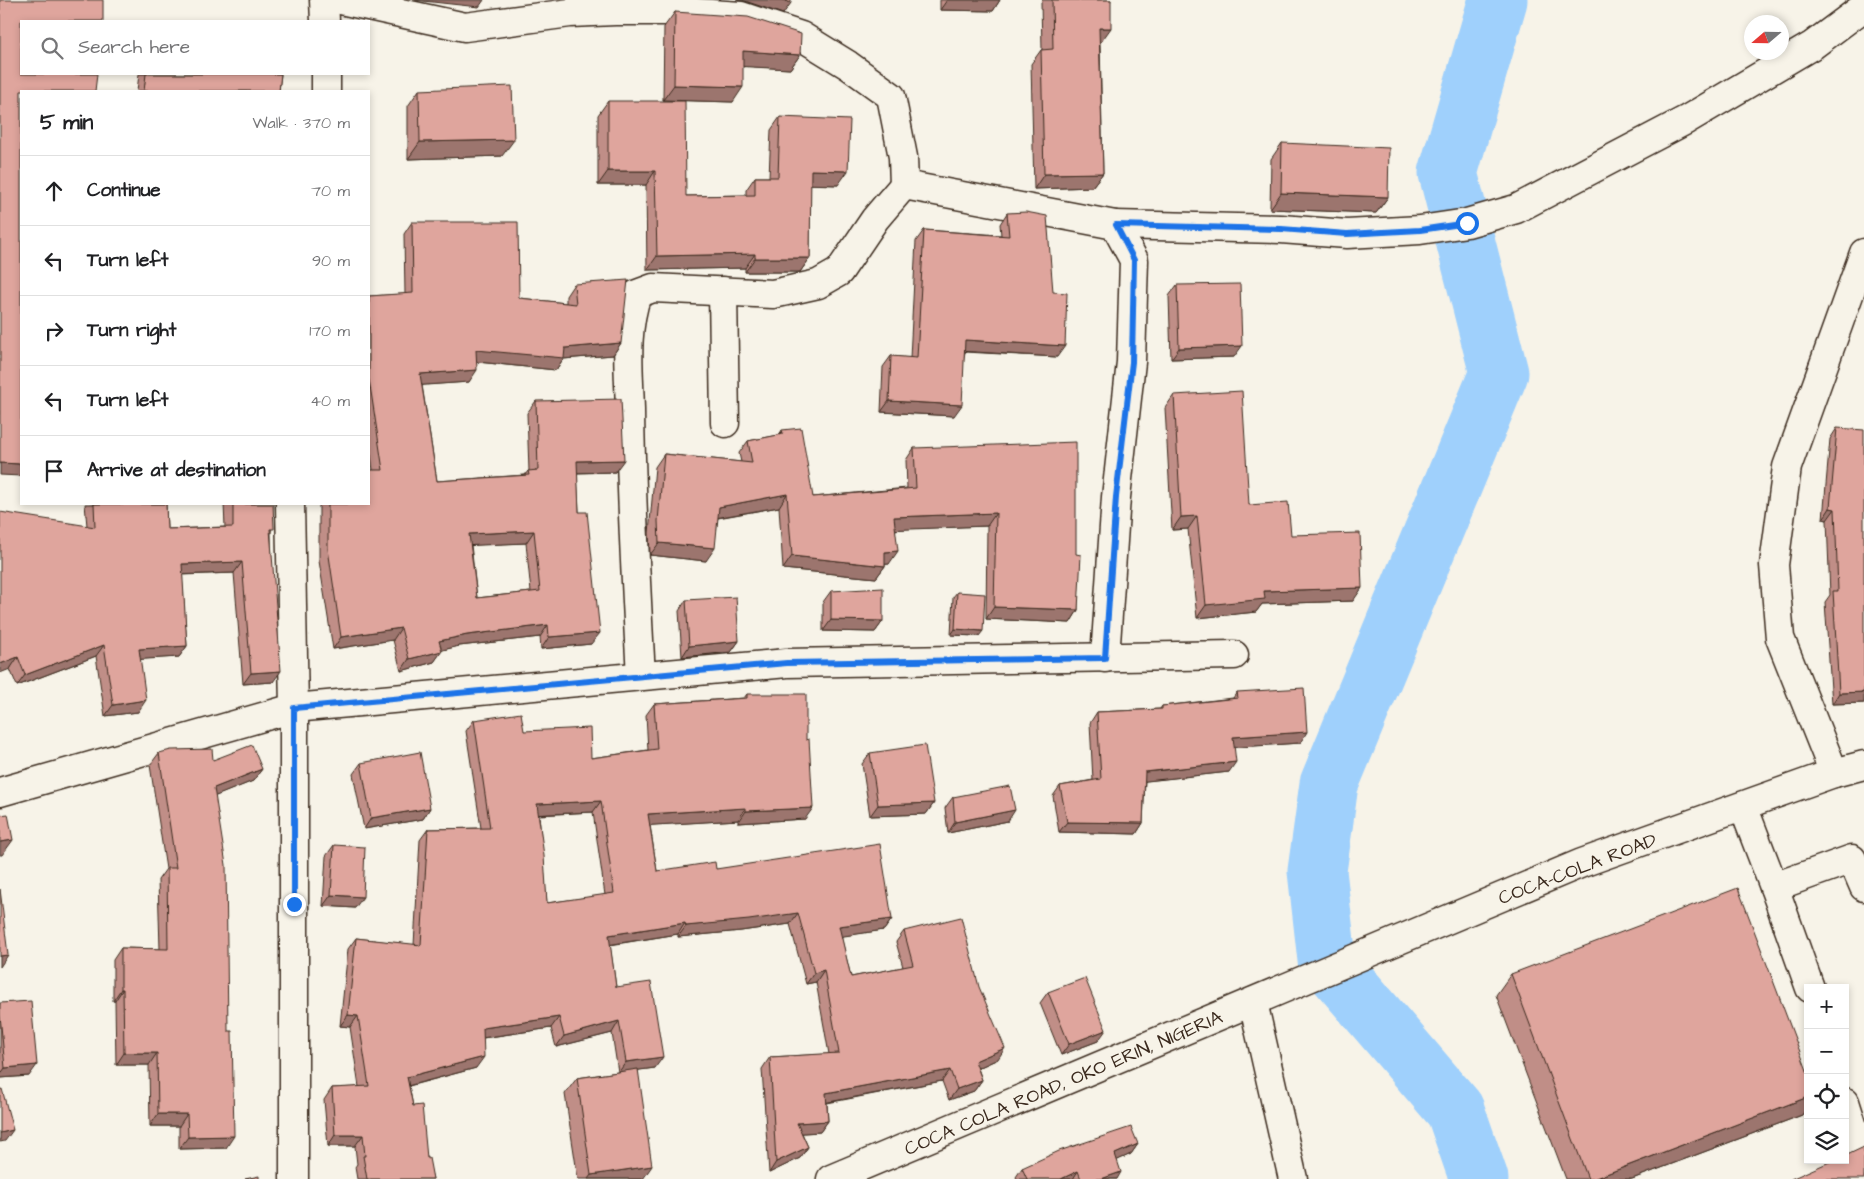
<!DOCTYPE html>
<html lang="en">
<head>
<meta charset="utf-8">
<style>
	body { margin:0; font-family:"Architects Daughter",sans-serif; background:#f6f6f6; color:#202124 }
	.controls { position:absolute; right:15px; bottom:15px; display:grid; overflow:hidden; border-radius:0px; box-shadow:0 2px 8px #0003 }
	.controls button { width:45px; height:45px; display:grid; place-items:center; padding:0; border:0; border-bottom:1px solid #e0e0e0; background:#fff; color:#202124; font:25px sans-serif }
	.compass { position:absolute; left:1744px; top:15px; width:45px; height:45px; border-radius:50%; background:#fff; box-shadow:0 2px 8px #0003; rotate:250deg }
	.stop { position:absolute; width:15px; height:15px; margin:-11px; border:4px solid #1a73e8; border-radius:50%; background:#fff }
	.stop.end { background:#1a73e8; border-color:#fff; box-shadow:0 1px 5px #0008 }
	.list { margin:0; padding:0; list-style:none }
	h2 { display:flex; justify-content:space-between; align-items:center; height:65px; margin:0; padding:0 20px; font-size:21px }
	h2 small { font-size:16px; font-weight:400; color:#757577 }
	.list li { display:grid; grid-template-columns:32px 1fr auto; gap:15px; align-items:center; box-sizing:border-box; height:70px; padding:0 20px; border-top:1px solid #e0e0e0 }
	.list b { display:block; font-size:19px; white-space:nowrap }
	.list em { font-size:16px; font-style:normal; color:#757577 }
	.icon { flex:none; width:28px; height:28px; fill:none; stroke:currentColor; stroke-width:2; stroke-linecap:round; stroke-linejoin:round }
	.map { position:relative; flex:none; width:1864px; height:1179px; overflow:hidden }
	.search { position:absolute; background:#fff; box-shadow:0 2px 8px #0003; left:20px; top:20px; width:350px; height:55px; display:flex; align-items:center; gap:12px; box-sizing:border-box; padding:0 18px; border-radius:0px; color:#757577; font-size:19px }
	.panel { position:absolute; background:#fff; box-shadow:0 2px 8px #0003; left:20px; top:90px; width:350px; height:415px; border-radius:0px }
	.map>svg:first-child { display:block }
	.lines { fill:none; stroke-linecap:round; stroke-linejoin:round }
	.river { stroke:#9fd0fc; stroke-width:59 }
	.minor-casing { stroke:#3b2a1e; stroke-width:31 }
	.minor { stroke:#f7f3e8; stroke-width:28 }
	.wall { fill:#c08e87; stroke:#3b2a1e; fill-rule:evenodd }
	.shaded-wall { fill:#9c746e; stroke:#3b2a1e }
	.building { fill:#dfa59d; stroke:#3b2a1e; fill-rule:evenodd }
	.route { stroke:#1a73e8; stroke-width:6 }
	.labels { text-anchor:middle; stroke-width:4; stroke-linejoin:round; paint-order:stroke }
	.street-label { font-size:19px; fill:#3b2a1e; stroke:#f7f3e8 }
</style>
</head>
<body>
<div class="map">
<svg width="1864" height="1179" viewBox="0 0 1864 1179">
	<rect width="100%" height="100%" fill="#f7f3e8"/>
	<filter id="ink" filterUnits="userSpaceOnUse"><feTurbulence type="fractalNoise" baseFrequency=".02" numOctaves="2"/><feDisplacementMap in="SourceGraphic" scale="10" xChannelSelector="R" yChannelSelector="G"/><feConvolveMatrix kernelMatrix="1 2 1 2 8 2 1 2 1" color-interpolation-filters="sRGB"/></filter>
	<g filter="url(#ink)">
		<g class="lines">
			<path class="river" d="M 1479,1179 L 1455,1110 L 1327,960 L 1317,871 L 1329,784 L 1499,373 L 1448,173 L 1498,0"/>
			<g class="minor-casing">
				<g id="minor">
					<path d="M 324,0 L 325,21"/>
					<path d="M 341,0 L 465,27 L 570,13 L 615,11 L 666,11 L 741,16 L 801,36 L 848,65 L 891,96 L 903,157 L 904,185 L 1115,225 L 1134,260 L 1131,362 L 1116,497 L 1105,658"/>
					<path d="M 326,74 L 326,91"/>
					<path d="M 1115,225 L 1281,229 L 1347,234 L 1420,230 L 1467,223 L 1516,209 L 1686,120 L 1813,45 L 1864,7"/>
					<path d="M 723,291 L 725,423"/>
					<path d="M 290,504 L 294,708 L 294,1179"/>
					<path d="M 641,676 C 636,587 631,499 630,410 C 629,369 624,333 637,294 L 653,288 L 773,294 L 818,284 L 839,272 L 875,219 L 904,185"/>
					<path d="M 1834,773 L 1780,638 L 1774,565 L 1787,467 L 1864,253"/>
					<path d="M 0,792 L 294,708 L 787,663 L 1234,655"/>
					<path d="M 1743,806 L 1774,887 L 1852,859 L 1864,887"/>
					<path d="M 1774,887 L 1810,988"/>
					<path d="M 1253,1002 L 1293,1179"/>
					<path d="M 1845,1102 L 1864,1162"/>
					<path d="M 831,1179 L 1582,863 L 1834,773 L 1864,765"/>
				</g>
			</g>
			<use href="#minor" class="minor"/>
		</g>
		<g class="wall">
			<path d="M 940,0 L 1000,0 L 993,11 L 940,10 Z"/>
			<path d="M 1043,0 L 1111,0 L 1101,42 L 1100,42 L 1103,173 L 1092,187 L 1034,189 L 1031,64 L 1041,50 L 1042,50 L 1041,2 Z"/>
			<path d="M 675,12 L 800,55 L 790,69 L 743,66 L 733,102 L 663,100 L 664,27 Z"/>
			<path d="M 139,74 L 281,74 L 279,91 L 137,91 Z"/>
			<path d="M 419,90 L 502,156 L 408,159 L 408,106 Z"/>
			<path d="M 608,101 L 686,196 L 746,195 L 746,190 L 755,177 L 769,177 L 771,130 L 780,117 L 838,185 L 810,184 L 810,258 L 800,272 L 745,272 L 745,268 L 647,270 L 646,185 L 598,185 L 598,115 Z"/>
			<path d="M 1282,143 L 1388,197 L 1376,213 L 1270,209 L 1271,159 Z"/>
			<path d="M 1007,213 L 1057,357 L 965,352 L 954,416 L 881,412 L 883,367 L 891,356 L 910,358 L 916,241 L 924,230 L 1001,235 L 1000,224 Z"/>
			<path d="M 412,222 L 519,298 L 566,303 L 566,296 L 574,284 L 621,343 L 613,355 L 563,359 L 556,370 L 477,362 L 469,382 L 422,385 L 437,481 L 525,475 L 528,471 L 529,471 L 527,413 L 536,401 L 615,472 L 577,473 L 579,512 L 591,644 L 541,649 L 540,637 L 459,646 L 442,650 L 434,662 L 401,671 L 393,640 L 333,649 L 319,561 L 319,504 L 369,504 L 373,470 L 369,442 L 369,296 L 405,294 L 404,234 ZM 526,543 L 531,592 L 477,598 L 471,545 Z"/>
			<path d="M 1177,285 L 1234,357 L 1171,359 L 1169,296 Z"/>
			<path d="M 1174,395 L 1249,505 L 1291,535 L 1353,601 L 1262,604 L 1256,612 L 1197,618 L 1188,529 L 1172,530 L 1165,408 Z"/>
			<path d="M 1837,428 L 1864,703 L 1832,704 L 1825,602 L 1830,595 L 1827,520 L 1823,519 L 1830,439 Z"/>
			<path d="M 782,430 L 813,497 L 907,488 L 906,460 L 914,448 L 1076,554 L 1078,610 L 1070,623 L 986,619 L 987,526 L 896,529 L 889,564 L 885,564 L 885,566 L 876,578 L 783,569 L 779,507 L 718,518 L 706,561 L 650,555 L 649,533 L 655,467 L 664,454 L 741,462 L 739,453 L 748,441 L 779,435 Z"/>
			<path d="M 85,504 L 166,504 L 167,529 L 225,527 L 224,504 L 273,504 L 271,534 L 273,682 L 243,684 L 234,573 L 182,575 L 187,646 L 179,657 L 140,659 L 138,712 L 105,716 L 96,656 L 17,686 L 10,669 L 87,526 Z"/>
			<path d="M 831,591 L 883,621 L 875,632 L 823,631 L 823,602 Z"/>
			<path d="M 957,592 L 979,636 L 951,635 L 953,597 Z"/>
			<path d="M 686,600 L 739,641 L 731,652 L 682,657 L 679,611 Z"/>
			<path d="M 1237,692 L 1300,743 L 1234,747 L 1229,772 L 1145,781 L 1143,823 L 1136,834 L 1059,832 L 1053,796 L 1060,786 L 1093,780 L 1090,723 L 1097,712 L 1160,709 L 1162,706 L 1233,698 Z"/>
			<path d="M 747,694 L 805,819 L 738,823 L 738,820 L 650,825 L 657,871 L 716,869 L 892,919 L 884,930 L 841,936 L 851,977 L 903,967 L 896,942 L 904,931 L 998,1059 L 978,1068 L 982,1080 L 974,1091 L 949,1100 L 942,1081 L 827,1103 L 828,1121 L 820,1132 L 802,1133 L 808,1147 L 800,1158 L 769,1173 L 762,1069 L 770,1057 L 829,1054 L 816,982 L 806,984 L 790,924 L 741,931 L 678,937 L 678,934 L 610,945 L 616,987 L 655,1068 L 638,1070 L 643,1179 L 578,1179 L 565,1094 L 577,1078 L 618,1072 L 612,1033 L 556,1047 L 551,1028 L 483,1038 L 476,1068 L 409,1086 L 413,1106 L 433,1179 L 357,1179 L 355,1167 L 357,1164 L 355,1146 L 328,1146 L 324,1100 L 332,1088 L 359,1087 L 350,1027 L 340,1026 L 348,949 L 356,938 L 414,945 L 420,840 L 428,829 L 481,828 L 466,731 L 474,720 L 524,731 L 591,758 L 648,750 L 646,715 L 654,704 L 744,698 ZM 593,812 L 605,895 L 547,903 L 539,815 Z"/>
			<path d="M 159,753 L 213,760 L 262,769 L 253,781 L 215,796 L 226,1148 L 179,1149 L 179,1126 L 150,1126 L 149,1065 L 116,1065 L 115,1001 L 113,1001 L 113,960 L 121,948 L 160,949 L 158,880 L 166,869 L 150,765 Z"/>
			<path d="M 870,753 L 934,803 L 926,814 L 870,816 L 862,764 Z"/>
			<path d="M 361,763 L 430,808 L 423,819 L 364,829 L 353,774 Z"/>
			<path d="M 953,797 L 1008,821 L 948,833 L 945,808 Z"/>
			<path d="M 334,845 L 355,908 L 323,906 L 326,856 Z"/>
			<path d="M 1511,974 L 1808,1073 L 1808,1106 L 1802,1115 L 1632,1179 L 1566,1179 L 1496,995 Z"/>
			<path d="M 1048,992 L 1098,1041 L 1061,1055 L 1040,1003 Z"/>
			<path d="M 0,1003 L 29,1076 L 0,1078 Z"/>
			<path d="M 1138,1144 L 1131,1154 L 1117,1160 L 1117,1179 L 1017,1179 L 1016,1177 L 1022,1168 Z"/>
		</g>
		<g class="shaded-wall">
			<path d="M 414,0 L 484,0 L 479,7 Z"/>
			<path d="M 736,0 L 783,0 L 791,3 L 783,14 L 742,0 Z"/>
			<path d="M 947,0 L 1000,0 L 993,11 L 940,10 Z"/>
			<path d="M 1099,28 L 1111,28 L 1101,42 L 1089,42 Z"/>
			<path d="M 743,51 L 800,55 L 790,69 L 733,66 Z"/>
			<path d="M 674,85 L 743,87 L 733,102 L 663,100 Z"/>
			<path d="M 514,140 L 502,156 L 408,159 L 420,142 Z"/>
			<path d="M 811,170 L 848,171 L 838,185 L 801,184 Z"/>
			<path d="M 608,171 L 655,171 L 646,185 L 598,185 Z"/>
			<path d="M 1103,173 L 1092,187 L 1034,189 L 1044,174 Z"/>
			<path d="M 1281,193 L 1388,197 L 1376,213 L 1270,209 Z"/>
			<path d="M 755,254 L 745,268 L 647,270 L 657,256 Z"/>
			<path d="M 755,258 L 810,258 L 800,272 L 745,272 Z"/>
			<path d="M 965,340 L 1065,346 L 1057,357 L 958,351 Z"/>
			<path d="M 621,343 L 613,355 L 563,359 L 556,370 L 468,361 L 476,350 L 565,348 Z"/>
			<path d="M 1242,346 L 1234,357 L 1171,359 L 1179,348 Z"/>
			<path d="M 477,370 L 469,382 L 412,386 L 420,374 Z"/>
			<path d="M 889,401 L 962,405 L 954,416 L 881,412 Z"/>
			<path d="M 624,460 L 615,472 L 568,473 L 577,461 Z"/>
			<path d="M 0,463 L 21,464 L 21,476 L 0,475 Z"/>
			<path d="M 787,494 L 779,507 L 710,519 L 719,507 Z"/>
			<path d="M 1830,508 L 1835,509 L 1827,520 L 1823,519 Z"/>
			<path d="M 996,513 L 987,526 L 886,530 L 894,517 Z"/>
			<path d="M 1197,516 L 1188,529 L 1172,530 L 1181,517 Z"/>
			<path d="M 534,531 L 526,543 L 461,546 L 469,534 Z"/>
			<path d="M 659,543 L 715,548 L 706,561 L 650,555 Z"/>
			<path d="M 898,551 L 889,564 L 876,565 L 885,552 Z"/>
			<path d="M 792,556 L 885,566 L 876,578 L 783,569 Z"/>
			<path d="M 242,562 L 234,573 L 174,575 L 182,564 Z"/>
			<path d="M 1362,588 L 1353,601 L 1262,604 L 1256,612 L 1197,618 L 1206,605 L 1264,591 Z"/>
			<path d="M 994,607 L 1078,610 L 1070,623 L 986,619 Z"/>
			<path d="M 831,620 L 883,621 L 875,632 L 823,631 Z"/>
			<path d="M 548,625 L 540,637 L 459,646 L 431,653 L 439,641 L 467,635 Z"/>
			<path d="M 401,628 L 393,640 L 333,649 L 341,637 Z"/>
			<path d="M 955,629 L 983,631 L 979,636 L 951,635 Z"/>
			<path d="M 600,633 L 591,644 L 541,649 L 549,637 Z"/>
			<path d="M 739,641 L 731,652 L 682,657 L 689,646 Z"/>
			<path d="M 104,645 L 96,656 L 17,686 L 25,675 Z"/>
			<path d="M 187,646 L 179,657 L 131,660 L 139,649 Z"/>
			<path d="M 442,651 L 434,662 L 401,671 L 409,659 Z"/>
			<path d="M 18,657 L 10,669 L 0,673 L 0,664 Z"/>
			<path d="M 281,671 L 273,682 L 243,684 L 251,673 Z"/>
			<path d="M 1864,692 L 1864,703 L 1832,704 L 1839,693 Z"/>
			<path d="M 146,700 L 138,712 L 105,716 L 113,705 Z"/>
			<path d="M 1307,732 L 1300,743 L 1226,748 L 1233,737 Z"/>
			<path d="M 1236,762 L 1229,772 L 1138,782 L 1145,772 Z"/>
			<path d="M 262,769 L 253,781 L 206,800 L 214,788 Z"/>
			<path d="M 601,801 L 593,812 L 529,815 L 537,804 Z"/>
			<path d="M 934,803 L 926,814 L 870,816 L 878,805 Z"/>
			<path d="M 430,808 L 423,819 L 364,829 L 371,818 Z"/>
			<path d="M 746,808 L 738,820 L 640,826 L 648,814 Z"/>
			<path d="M 813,808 L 805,819 L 738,823 L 746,811 Z"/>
			<path d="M 1015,810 L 1008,821 L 948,833 L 955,822 Z"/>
			<path d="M 1067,822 L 1143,823 L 1136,834 L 1059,832 Z"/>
			<path d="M 13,840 L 2,855 L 0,855 L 0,842 Z"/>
			<path d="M 331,895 L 363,897 L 355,908 L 323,906 Z"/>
			<path d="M 798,913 L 790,924 L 741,931 L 678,937 L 686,926 Z"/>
			<path d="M 892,919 L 884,930 L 831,938 L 839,926 Z"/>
			<path d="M 685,923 L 678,934 L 601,946 L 609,935 Z"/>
			<path d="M 8,955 L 0,967 L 0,956 Z"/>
			<path d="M 824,970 L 816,982 L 806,984 L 814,973 Z"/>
			<path d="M 121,989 L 123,989 L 115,1001 L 113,1001 Z"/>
			<path d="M 348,1015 L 358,1016 L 350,1027 L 340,1026 Z"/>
			<path d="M 559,1017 L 551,1028 L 475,1039 L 483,1028 Z"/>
			<path d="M 619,1021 L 612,1033 L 556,1047 L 564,1036 Z"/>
			<path d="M 1106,1030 L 1098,1041 L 1061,1055 L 1069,1044 Z"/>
			<path d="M 1005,1048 L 998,1059 L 967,1073 L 975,1061 Z"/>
			<path d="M 124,1053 L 157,1053 L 149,1065 L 116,1065 Z"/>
			<path d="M 484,1057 L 476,1068 L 400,1088 L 407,1077 Z"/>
			<path d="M 663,1057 L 655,1068 L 618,1073 L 626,1062 Z"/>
			<path d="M 37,1065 L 29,1076 L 0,1078 L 0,1075 L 5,1068 Z"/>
			<path d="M 950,1070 L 942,1081 L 818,1104 L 826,1093 Z"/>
			<path d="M 982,1080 L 974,1091 L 949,1100 L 957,1089 Z"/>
			<path d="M 1808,1097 L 1808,1106 L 1802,1115 L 1632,1179 L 1593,1179 Z"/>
			<path d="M 158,1114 L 187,1114 L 179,1126 L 150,1126 Z"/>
			<path d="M 828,1121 L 820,1132 L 789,1134 L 797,1123 Z"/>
			<path d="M 13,1130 L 5,1141 L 0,1142 L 0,1133 Z"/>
			<path d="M 335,1135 L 363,1135 L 355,1146 L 328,1146 Z"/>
			<path d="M 234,1136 L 226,1148 L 179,1149 L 188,1137 Z"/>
			<path d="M 1138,1144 L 1131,1154 L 1109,1164 L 1115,1154 Z"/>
			<path d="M 808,1147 L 800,1158 L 769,1173 L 776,1162 Z"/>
			<path d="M 652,1166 L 643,1179 L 588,1179 L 591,1175 Z"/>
			<path d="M 1078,1171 L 1073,1179 L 1061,1179 Z"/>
			<path d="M 1121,1172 L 1117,1179 L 1101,1179 Z"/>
		</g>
		<g class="building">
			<path d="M 0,0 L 103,0 L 103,21 L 21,21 L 21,74 L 97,74 L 95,91 L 21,91 L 21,464 L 0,463 Z"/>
			<path d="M 783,0 L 791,0 L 791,3 Z"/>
			<path d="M 1052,0 L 1111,0 L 1111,28 L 1099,28 L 1103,173 L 1044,174 L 1041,50 L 1053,49 Z"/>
			<path d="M 675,12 L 748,17 L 801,34 L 800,55 L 743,51 L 743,87 L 674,85 Z"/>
			<path d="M 146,74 L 281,74 L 279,91 L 144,91 Z"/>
			<path d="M 512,86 L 514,140 L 420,142 L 419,90 Z"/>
			<path d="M 608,101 L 685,101 L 686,196 L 755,195 L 755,177 L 778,177 L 780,117 L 850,120 L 848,171 L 811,170 L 810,258 L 755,258 L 755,254 L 657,256 L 655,171 L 608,171 Z"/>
			<path d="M 1282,143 L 1389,148 L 1388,197 L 1281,193 Z"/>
			<path d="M 1026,212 L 1047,216 L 1053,292 L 1067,293 L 1065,346 L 965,340 L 962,405 L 889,401 L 891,356 L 917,358 L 924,230 L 1009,236 L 1007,213 Z"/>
			<path d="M 412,222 L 518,222 L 519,298 L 576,304 L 574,284 L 628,280 L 621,343 L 565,348 L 564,358 L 476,350 L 477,370 L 420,374 L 437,481 L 529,475 L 528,471 L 538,470 L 536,401 L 621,399 L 624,460 L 577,461 L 579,512 L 587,512 L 600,633 L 549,637 L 548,625 L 467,635 L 439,641 L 442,651 L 409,659 L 401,628 L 341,637 L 328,549 L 328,504 L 369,504 L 369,470 L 383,470 L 369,379 L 369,296 L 413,293 ZM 534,531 L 540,591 L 477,598 L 469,534 Z"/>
			<path d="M 1240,284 L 1242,346 L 1179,348 L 1177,285 Z"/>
			<path d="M 1242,391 L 1249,505 L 1288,502 L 1291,535 L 1360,533 L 1362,588 L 1264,591 L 1265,599 L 1206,605 L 1197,516 L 1181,517 L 1174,395 Z"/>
			<path d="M 801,428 L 813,497 L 916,488 L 914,448 L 1076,442 L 1076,554 L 1081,555 L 1078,610 L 994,607 L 996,513 L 894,517 L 898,551 L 885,552 L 885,566 L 792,556 L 787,494 L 719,507 L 715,548 L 659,543 L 658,521 L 664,454 L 752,463 L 748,441 L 783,434 L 782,430 Z"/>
			<path d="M 1837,428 L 1864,430 L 1864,692 L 1839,693 L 1833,591 L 1838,591 L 1835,509 L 1830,508 Z"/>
			<path d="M 94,504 L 166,504 L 167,529 L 233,527 L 233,504 L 273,504 L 274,529 L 270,529 L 281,671 L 251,673 L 242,562 L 182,564 L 187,646 L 139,649 L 146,700 L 113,705 L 104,645 L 25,675 L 18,657 L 0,664 L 0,512 L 95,527 Z"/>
			<path d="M 883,588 L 883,621 L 831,620 L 831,591 Z"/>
			<path d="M 957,592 L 985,594 L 983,631 L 955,629 Z"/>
			<path d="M 736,597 L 739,641 L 689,646 L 686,600 Z"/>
			<path d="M 1304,688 L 1307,732 L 1233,737 L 1236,762 L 1145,772 L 1143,823 L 1067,822 L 1060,786 L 1101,779 L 1097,712 L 1162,709 L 1162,706 L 1238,698 L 1237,692 Z"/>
			<path d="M 747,694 L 806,694 L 806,740 L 809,739 L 813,808 L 746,811 L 746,808 L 648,814 L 657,871 L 715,862 L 716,869 L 880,844 L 892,919 L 839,926 L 851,977 L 913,965 L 904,931 L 961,917 L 979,987 L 1005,1048 L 975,1061 L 982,1080 L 957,1089 L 950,1070 L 826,1093 L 828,1121 L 797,1123 L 808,1147 L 776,1162 L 770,1057 L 839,1053 L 824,970 L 814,973 L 798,913 L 749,920 L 686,926 L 685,923 L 609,935 L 616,987 L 651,982 L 663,1057 L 626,1062 L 619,1021 L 564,1036 L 559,1017 L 483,1028 L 484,1057 L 407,1077 L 413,1106 L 422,1105 L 427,1158 L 429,1158 L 433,1179 L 367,1179 L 363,1156 L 365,1156 L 363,1135 L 335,1135 L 332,1088 L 369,1086 L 358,1016 L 348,1015 L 356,938 L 421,945 L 428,829 L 490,828 L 474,720 L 521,713 L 524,731 L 590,728 L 591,758 L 657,749 L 654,704 L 747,698 ZM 601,801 L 614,893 L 547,903 L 544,856 L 537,804 Z"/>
			<path d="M 252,745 L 262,769 L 214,788 L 226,865 L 228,1031 L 232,1031 L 234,1136 L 188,1137 L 187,1114 L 158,1114 L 157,1053 L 124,1053 L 123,989 L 121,989 L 121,948 L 168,949 L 167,868 L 176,868 L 159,753 L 171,750 L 212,749 L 213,760 Z"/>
			<path d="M 925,745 L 934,803 L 878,805 L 870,753 Z"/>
			<path d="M 420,752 L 430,808 L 371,818 L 361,763 Z"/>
			<path d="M 1010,786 L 1015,810 L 955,822 L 953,797 Z"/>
			<path d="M 8,814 L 13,840 L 0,842 L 0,815 Z"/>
			<path d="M 334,845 L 365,847 L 363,897 L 331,895 Z"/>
			<path d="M 1738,888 L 1808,1073 L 1808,1097 L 1593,1179 L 1588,1179 L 1511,974 Z"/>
			<path d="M 0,889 L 8,955 L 0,956 Z"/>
			<path d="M 1085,978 L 1106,1030 L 1069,1044 L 1048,992 Z"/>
			<path d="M 31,1001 L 37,1065 L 5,1068 L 0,1015 L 0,1003 Z"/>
			<path d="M 638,1069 L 652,1166 L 591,1175 L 577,1078 Z"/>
			<path d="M 2,1089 L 13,1130 L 0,1133 L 0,1090 Z"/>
			<path d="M 1131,1127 L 1138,1144 L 1115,1154 L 1121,1172 L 1101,1179 L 1081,1179 L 1078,1171 L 1061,1179 L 1027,1179 L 1022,1168 L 1059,1151 Z"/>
			<path d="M 1864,1147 L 1864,1179 L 1791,1179 L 1834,1160 L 1845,1160 L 1845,1156 Z"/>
			<path d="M 259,1176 L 259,1179 L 245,1179 Z"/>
		</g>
	</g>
	<g class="lines" filter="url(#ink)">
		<path class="route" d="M 294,904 L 294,708 L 787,663 L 1105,658 L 1116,497 L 1132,362 L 1134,260 L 1116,225 L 1281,229 L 1347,234 L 1420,230 L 1467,223"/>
	</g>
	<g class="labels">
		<g class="street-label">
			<text transform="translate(1577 868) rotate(-21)" y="7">COCA-COLA ROAD</text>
			<text transform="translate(1063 1082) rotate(-23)" y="7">COCA COLA ROAD, OKO ERIN, NIGERIA</text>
		</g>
	</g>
</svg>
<div class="controls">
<button>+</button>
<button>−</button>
<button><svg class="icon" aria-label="locate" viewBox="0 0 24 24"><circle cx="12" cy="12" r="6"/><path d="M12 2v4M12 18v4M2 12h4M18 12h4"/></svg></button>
<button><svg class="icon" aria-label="layers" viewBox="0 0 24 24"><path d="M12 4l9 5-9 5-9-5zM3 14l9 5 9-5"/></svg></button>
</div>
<svg class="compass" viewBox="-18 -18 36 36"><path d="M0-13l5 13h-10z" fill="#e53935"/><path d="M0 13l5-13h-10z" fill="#757577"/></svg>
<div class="stop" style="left:1467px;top:223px"></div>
<div class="stop end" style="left:294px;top:904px"></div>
<div class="search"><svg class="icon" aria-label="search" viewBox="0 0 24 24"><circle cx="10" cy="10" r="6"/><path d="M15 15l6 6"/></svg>Search here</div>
<section class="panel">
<h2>5 min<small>Walk · 370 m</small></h2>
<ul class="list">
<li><svg class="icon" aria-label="ahead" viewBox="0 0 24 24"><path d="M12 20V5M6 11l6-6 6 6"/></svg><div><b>Continue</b></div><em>70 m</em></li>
<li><svg class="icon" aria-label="left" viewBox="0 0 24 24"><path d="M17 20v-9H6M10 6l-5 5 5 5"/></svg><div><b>Turn left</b></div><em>90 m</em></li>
<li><svg class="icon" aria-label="right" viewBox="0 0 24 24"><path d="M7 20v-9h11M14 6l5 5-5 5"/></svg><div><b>Turn right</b></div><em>170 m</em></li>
<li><svg class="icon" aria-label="left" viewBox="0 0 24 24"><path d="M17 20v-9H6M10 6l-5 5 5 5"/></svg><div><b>Turn left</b></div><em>40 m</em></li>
<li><svg class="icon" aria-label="arrive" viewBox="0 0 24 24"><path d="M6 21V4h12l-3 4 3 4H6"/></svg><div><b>Arrive at destination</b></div></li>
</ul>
</section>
</div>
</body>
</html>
